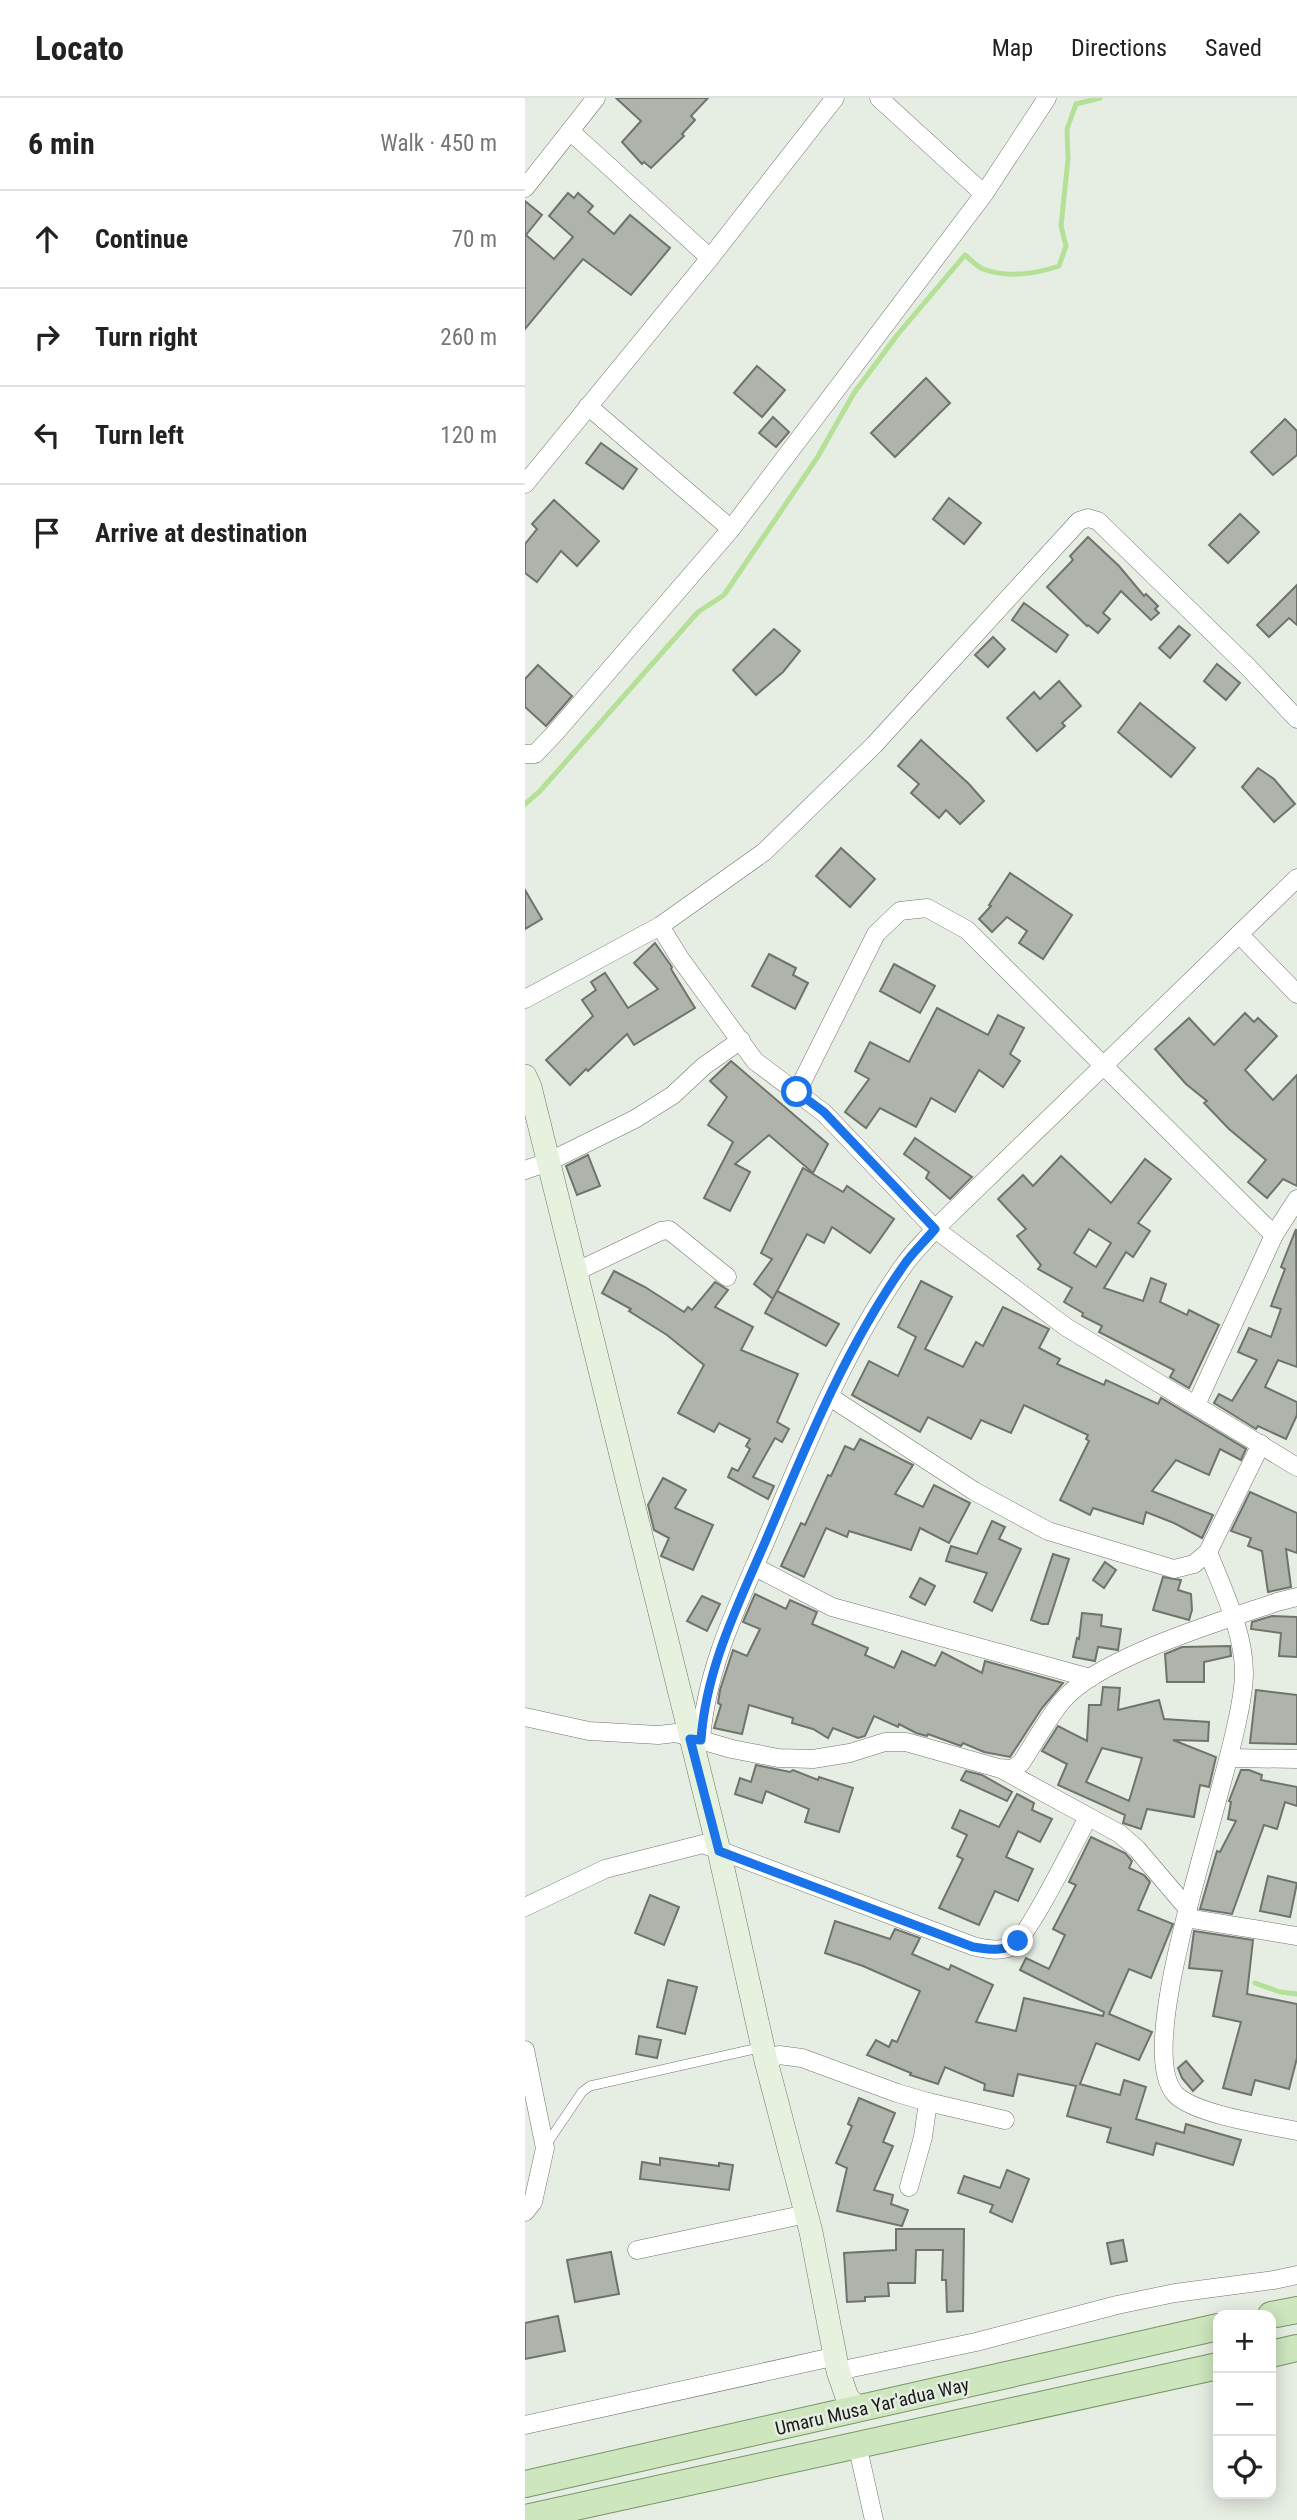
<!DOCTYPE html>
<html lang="en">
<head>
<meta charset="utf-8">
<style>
	body { margin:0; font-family:"Roboto Condensed",sans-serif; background:#f6f6f6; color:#222 }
	.controls { position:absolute; right:21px; bottom:21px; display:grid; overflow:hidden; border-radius:14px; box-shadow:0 4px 18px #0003 }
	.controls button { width:63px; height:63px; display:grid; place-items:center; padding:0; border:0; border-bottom:2px solid #e0e0e0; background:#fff; color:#222; font:35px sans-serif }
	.stop { position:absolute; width:21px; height:21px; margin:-16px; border:5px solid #1a73e8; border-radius:50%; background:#fff }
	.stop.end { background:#1a73e8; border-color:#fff; box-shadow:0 2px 7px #0008 }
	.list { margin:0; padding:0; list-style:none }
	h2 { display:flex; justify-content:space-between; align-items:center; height:91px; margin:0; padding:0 28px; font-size:30px }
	h2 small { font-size:23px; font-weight:400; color:#767676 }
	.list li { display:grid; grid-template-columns:46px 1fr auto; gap:21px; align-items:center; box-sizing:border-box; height:98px; padding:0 28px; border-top:2px solid #e0e0e0 }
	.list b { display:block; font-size:26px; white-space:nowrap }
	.list em { font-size:23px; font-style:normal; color:#767676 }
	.icon { flex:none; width:38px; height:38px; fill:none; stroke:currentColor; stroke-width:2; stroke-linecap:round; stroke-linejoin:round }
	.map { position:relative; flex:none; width:772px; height:2422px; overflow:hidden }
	header { display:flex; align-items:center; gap:42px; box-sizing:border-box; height:98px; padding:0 35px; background:#fff; border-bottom:2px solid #e0e0e0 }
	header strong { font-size:33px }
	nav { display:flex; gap:38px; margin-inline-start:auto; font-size:24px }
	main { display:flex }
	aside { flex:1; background:#fff }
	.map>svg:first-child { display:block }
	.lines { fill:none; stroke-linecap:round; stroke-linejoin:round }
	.stream { stroke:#b4e197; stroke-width:5 }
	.building { fill:#aeb4ab; stroke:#6e746b; stroke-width:2; fill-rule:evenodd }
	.service-casing { stroke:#70756d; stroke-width:10 }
	.minor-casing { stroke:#70756d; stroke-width:19 }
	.secondary-casing { stroke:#70756d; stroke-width:24 }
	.primary-casing { stroke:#799467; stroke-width:28 }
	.service { stroke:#fff; stroke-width:9 }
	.minor { stroke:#fff; stroke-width:18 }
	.secondary { stroke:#e6f2de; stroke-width:23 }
	.primary { stroke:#cde6bd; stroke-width:26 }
	.route { stroke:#1a73e8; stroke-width:9 }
	.labels { text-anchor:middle; stroke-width:5; stroke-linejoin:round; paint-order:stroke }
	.street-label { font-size:19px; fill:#191c18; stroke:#e6ede3 }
</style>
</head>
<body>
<header>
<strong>Locato</strong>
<nav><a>Map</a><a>Directions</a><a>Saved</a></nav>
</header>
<main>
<aside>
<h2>6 min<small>Walk · 450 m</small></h2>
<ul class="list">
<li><svg class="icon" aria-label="ahead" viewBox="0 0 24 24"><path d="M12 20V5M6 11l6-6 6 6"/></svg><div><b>Continue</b></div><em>70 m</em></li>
<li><svg class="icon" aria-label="right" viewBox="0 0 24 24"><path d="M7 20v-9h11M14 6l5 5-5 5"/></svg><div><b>Turn right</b></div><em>260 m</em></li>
<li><svg class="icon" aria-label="left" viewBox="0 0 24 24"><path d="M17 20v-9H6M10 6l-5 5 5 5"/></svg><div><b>Turn left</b></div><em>120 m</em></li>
<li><svg class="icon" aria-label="arrive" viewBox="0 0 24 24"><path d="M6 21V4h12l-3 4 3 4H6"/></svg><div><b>Arrive at destination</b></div></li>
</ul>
</aside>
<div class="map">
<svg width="772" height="2422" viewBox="0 0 772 2422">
	<rect width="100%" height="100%" fill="#e6ede3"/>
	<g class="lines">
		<g class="stream">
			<path d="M 0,706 L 15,693 L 173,514 L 199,497 L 292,360 L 329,295 L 373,236 L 440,157 C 446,162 451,168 458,171 C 482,180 511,176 534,168 L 541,148 L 536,128 L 543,61 L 542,31 L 551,6 L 575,0"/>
			<path d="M 730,1885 L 755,1894 L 772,1896"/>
		</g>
	</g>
	<g class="building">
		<path d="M 91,0 L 183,0 L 166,18 L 170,22 L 157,36 L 159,38 L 126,70 L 119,64 L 117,66 L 97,44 L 116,23 Z"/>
		<path d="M 43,95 L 49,100 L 53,95 L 68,108 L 63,114 L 89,136 L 105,117 L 145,150 L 106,197 L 58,161 L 0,231 L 0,103 L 17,117 L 1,137 L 29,161 L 48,139 L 24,118 Z"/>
		<path d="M 232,268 L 260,292 L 237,319 L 209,295 Z"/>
		<path d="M 401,280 L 425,305 L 370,359 L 346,335 Z"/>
		<path d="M 248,319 L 264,334 L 251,349 L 234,335 Z"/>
		<path d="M 760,321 L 772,333 L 772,357 L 748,377 L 726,354 Z"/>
		<path d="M 76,345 L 112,371 L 98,391 L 61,365 Z"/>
		<path d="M 424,400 L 456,425 L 439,446 L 408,421 Z"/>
		<path d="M 29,402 L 74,443 L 52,468 L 36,453 L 12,484 L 0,475 L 0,446 L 12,431 L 7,426 Z"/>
		<path d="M 715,416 L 734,434 L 703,465 L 684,447 Z"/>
		<path d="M 563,439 L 594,468 L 619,498 L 621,496 L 633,508 L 630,511 L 634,515 L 626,522 L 596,493 L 578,515 L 585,521 L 573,535 L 563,527 L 562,528 L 522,489 L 548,462 L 545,458 Z"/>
		<path d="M 772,487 L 772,527 L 764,520 L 744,539 L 732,527 Z"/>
		<path d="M 499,505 L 543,537 L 531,554 L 487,522 Z"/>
		<path d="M 654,528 L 665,537 L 645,560 L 634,550 Z"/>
		<path d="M 249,531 L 275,553 L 258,574 L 231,597 L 208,572 Z"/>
		<path d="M 468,539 L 480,551 L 463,569 L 450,557 Z"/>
		<path d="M 692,566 L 715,585 L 701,602 L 679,583 Z"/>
		<path d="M 13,567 L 47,598 L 21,628 L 0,609 L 0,581 Z"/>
		<path d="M 534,583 L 556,608 L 537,625 L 540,628 L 512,653 L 482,620 L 509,594 L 515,601 Z"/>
		<path d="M 615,605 L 670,650 L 646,679 L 593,634 Z"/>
		<path d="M 396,642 L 444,686 L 459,703 L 435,726 L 421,712 L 414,720 L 386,695 L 394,686 L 373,668 Z"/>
		<path d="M 733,670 L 749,681 L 770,706 L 749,724 L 717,689 Z"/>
		<path d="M 316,750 L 350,781 L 325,809 L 291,778 Z"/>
		<path d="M 485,775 L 547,817 L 518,861 L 494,845 L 502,833 L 482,819 L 467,834 L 454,821 L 466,808 L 464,807 Z"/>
		<path d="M 0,792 L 17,821 L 0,831 Z"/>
		<path d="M 130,845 L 147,869 L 146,871 L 170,910 L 109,947 L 102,936 L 63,973 L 61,971 L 45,987 L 21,962 L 68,918 L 57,902 L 71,892 L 66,884 L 80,875 L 103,910 L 133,891 L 109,865 Z"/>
		<path d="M 244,856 L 271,870 L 268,877 L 283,885 L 270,911 L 227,888 Z"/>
		<path d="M 369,866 L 410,888 L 395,915 L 355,893 Z"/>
		<path d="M 412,910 L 463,937 L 473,917 L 499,930 L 485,956 L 495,963 L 478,989 L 454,972 L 430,1014 L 406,1000 L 391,1029 L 355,1010 L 341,1030 L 320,1014 L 344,981 L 330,973 L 345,944 L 384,964 Z"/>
		<path d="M 720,915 L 729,924 L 733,920 L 752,938 L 720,972 L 748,1002 L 772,977 L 772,1088 L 758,1081 L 742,1100 L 723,1084 L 741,1062 L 704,1031 L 679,1005 L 682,1003 L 661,986 L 630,951 L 664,920 L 689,947 Z"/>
		<path d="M 206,963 L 303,1046 L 288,1075 L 244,1037 L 210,1066 L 225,1074 L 205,1113 L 179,1100 L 208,1044 L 183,1027 L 202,999 L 185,983 Z"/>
		<path d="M 390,1040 L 447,1079 L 425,1101 L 401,1080 L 404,1074 L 379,1056 Z"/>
		<path d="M 63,1057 L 75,1088 L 52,1097 L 41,1068 Z"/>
		<path d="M 536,1058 L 586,1105 L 620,1061 L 646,1081 L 613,1125 L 625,1133 L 608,1159 L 601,1154 L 579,1190 L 618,1203 L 626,1180 L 641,1186 L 635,1204 L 662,1217 L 664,1212 L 694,1227 L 664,1290 L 645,1279 L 649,1272 L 574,1234 L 577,1228 L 557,1218 L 558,1215 L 539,1204 L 547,1190 L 513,1171 L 516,1167 L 492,1138 L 501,1131 L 473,1101 L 498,1077 L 508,1088 ZM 564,1131 L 586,1145 L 571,1169 L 549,1155 Z"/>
		<path d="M 278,1070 L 318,1094 L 322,1088 L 369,1121 L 345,1155 L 307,1129 L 299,1145 L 282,1136 L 248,1201 L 229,1186 L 247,1161 L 236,1155 Z"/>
		<path d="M 771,1131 L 772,1269 L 753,1262 L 740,1289 L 772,1304 L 772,1317 L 761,1341 L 733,1328 L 731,1331 L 689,1305 L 694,1296 L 707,1303 L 732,1262 L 713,1254 L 724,1230 L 746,1239 L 756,1211 L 746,1208 L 760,1171 L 756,1169 Z"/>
		<path d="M 89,1173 L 120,1189 L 159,1214 L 163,1209 L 167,1212 L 190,1184 L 203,1192 L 190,1209 L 228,1229 L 216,1252 L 273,1276 L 252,1324 L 264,1331 L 257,1344 L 250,1340 L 228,1379 L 249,1388 L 243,1401 L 203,1379 L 207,1370 L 213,1373 L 225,1351 L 221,1348 L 225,1341 L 194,1325 L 189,1334 L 153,1315 L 179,1267 L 142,1237 L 104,1213 L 106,1211 L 77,1195 Z"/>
		<path d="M 396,1183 L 427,1199 L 400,1251 L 438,1269 L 451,1244 L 458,1248 L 478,1209 L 524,1231 L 514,1250 L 535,1261 L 532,1266 L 579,1287 L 581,1282 L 633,1306 L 636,1300 L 721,1351 L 716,1362 L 695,1351 L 684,1377 L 651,1362 L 627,1393 L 688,1417 L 677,1440 L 649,1425 L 621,1414 L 618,1426 L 568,1410 L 565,1417 L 535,1402 L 564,1343 L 561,1341 L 563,1337 L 499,1307 L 486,1335 L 456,1322 L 446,1341 L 403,1319 L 395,1334 L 327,1297 L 344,1263 L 373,1278 L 391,1239 L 373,1229 Z"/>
		<path d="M 252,1193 L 314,1226 L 301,1248 L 240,1215 Z"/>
		<path d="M 335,1341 L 388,1367 L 370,1396 L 398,1409 L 409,1387 L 445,1405 L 424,1445 L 395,1430 L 386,1452 L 324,1433 L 322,1439 L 301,1430 L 279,1479 L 256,1468 L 276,1425 L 280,1427 L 303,1377 L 306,1378 L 320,1348 L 329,1352 Z"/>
		<path d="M 138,1380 L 161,1392 L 150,1410 L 188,1427 L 168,1472 L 136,1458 L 144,1440 L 129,1432 L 123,1407 Z"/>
		<path d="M 725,1394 L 772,1415 L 772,1455 L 761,1451 L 766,1489 L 743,1494 L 737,1453 L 723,1448 L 726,1440 L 706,1433 Z"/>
		<path d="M 467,1423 L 480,1429 L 474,1441 L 496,1451 L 467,1513 L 449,1504 L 462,1475 L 421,1463 L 426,1448 L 452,1456 Z"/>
		<path d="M 528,1456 L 544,1461 L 523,1526 L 517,1526 L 506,1522 Z"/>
		<path d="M 580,1464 L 591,1472 L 579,1490 L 568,1482 Z"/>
		<path d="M 638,1479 L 656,1482 L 653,1492 L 666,1496 L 667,1512 L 664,1522 L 628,1512 Z"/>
		<path d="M 395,1480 L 410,1488 L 400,1507 L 385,1499 Z"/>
		<path d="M 230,1496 L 261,1511 L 265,1502 L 292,1514 L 287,1526 L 343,1550 L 340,1557 L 369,1570 L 377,1553 L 410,1568 L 417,1554 L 457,1575 L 460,1563 L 538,1585 L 517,1610 L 485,1659 L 459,1654 L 438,1645 L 436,1648 L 403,1636 L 402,1638 L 391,1635 L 374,1626 L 373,1629 L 349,1618 L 340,1638 L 333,1640 L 308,1630 L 303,1640 L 288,1631 L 267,1625 L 268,1620 L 224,1607 L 217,1636 L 189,1630 L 196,1607 L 193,1605 L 195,1592 L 208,1552 L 222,1558 L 235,1531 L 218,1524 Z"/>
		<path d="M 177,1498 L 195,1506 L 182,1533 L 162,1523 Z"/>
		<path d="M 557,1515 L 577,1517 L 576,1528 L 596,1531 L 593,1552 L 573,1549 L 570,1563 L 548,1559 L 552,1540 L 554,1541 Z"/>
		<path d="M 747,1518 L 772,1519 L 772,1559 L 754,1558 L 756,1535 L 726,1531 L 727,1524 Z"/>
		<path d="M 705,1548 L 706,1558 L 679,1564 L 679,1584 L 642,1584 L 640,1556 L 657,1549 Z"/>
		<path d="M 578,1589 L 595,1590 L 593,1612 L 634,1602 L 639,1621 L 684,1624 L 683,1643 L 648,1642 L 691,1659 L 684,1689 L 675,1687 L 669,1719 L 622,1711 L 616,1731 L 598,1725 L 600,1717 L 533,1687 L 542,1666 L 517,1653 L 533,1628 L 562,1643 L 564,1607 L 576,1607 ZM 577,1650 L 617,1660 L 604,1703 L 561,1684 Z"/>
		<path d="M 731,1592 L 772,1597 L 772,1646 L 725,1645 Z"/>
		<path d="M 231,1667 L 265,1674 L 268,1672 L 293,1682 L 294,1679 L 328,1690 L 314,1734 L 280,1724 L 284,1711 L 241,1693 L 237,1705 L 210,1696 L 215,1680 L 226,1684 Z"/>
		<path d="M 716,1672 L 724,1672 L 737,1677 L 736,1682 L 772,1689 L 772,1708 L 760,1704 L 752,1731 L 739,1727 L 707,1816 L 675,1811 L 692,1753 L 695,1754 L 711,1723 L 703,1721 L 706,1704 L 704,1703 Z"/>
		<path d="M 441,1673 L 457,1677 L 487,1694 L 482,1703 L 436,1682 Z"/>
		<path d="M 492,1696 L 509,1705 L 507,1712 L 527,1721 L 515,1744 L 493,1733 L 481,1759 L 508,1771 L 493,1803 L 470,1793 L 454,1827 L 414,1810 L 438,1761 L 432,1758 L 442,1737 L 427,1730 L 435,1712 L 474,1729 Z"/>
		<path d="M 566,1739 L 600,1755 L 607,1763 L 604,1770 L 619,1777 L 625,1784 L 613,1812 L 648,1826 L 626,1880 L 604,1871 L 584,1916 L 627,1934 L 614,1962 L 571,1945 L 555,1986 L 595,1997 L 599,1982 L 621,1989 L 611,2021 L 659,2035 L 661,2026 L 716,2042 L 708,2067 L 631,2045 L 628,2057 L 582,2044 L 586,2030 L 542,2018 L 551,1988 L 493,1976 L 488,1998 L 459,1992 L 460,1986 L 420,1969 L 413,1986 L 385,1977 L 386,1975 L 342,1957 L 351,1942 L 364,1949 L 367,1942 L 372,1944 L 395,1893 L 338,1868 L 300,1855 L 310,1823 L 365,1841 L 370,1831 L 395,1840 L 387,1856 L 424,1872 L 426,1867 L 468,1887 L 451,1924 L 491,1933 L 499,1900 L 578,1918 L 579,1914 L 495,1872 L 501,1860 L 524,1871 L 540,1837 L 528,1831 L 551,1787 L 544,1784 Z"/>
		<path d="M 743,1778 L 772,1785 L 765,1819 L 735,1813 Z"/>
		<path d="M 125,1797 L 154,1809 L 139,1847 L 110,1835 Z"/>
		<path d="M 669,1833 L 728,1842 L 722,1896 L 772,1906 L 772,1960 L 764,1991 L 730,1982 L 726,1997 L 698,1990 L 716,1924 L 688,1918 L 697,1873 L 664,1870 Z"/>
		<path d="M 143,1882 L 172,1889 L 160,1936 L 132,1929 Z"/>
		<path d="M 114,1938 L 136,1942 L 132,1960 L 111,1956 Z"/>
		<path d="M 661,1963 L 678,1983 L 668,1993 L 657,1980 L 653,1970 Z"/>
		<path d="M 334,2000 L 370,2015 L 358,2044 L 368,2048 L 349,2092 L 368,2097 L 366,2106 L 383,2112 L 377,2128 L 312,2113 L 322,2070 L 311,2065 L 327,2028 L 323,2026 Z"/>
		<path d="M 135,2060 L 194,2068 L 194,2065 L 208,2067 L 204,2092 L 115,2081 L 117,2064 L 135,2067 Z"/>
		<path d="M 482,2072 L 504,2081 L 487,2124 L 465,2114 L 468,2107 L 433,2095 L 439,2078 L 475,2090 Z"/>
		<path d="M 371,2131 L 439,2131 L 438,2213 L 422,2214 L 421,2182 L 417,2182 L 418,2152 L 391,2152 L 390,2185 L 363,2185 L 364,2198 L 340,2199 L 340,2203 L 322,2204 L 319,2155 L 371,2152 Z"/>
		<path d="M 598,2142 L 602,2163 L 586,2166 L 582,2145 Z"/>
		<path d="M 86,2154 L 94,2196 L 50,2204 L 42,2162 Z"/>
		<path d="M 33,2218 L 40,2253 L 0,2261 L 0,2225 Z"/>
	</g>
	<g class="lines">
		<g class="service-casing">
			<path id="service" d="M 21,2047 L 57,1994 L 65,1988 L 229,1951"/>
		</g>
		<g class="minor-casing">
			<g id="minor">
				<path d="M 354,0 L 459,96"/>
				<path d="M 45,33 L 185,160"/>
				<path d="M 0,90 L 71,0"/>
				<path d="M 63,308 L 206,431"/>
				<path d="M 0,386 L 185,160 L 310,0"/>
				<path d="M 0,656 L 10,656 L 30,635 L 206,431 L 459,96 L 522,0"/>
				<path d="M 135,828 L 154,859 L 230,963 L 299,1015 L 410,1131 L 541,1229 L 772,1369"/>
				<path d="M 714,836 L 772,896"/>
				<path d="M 0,901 L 135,828 L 239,754 L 349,647 L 554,423 L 563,420 L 573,423 L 723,569 L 772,621"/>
				<path d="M 272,994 L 351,836 L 375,813 L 402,810 L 442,832 L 749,1137"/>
				<path d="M 0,1072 L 23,1064 L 110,1021 L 148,997 L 179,968 L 216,942"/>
				<path d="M 50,1174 L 136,1133 L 144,1132 L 202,1179"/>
				<path d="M 305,1299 L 449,1393 L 523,1433 L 649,1471 L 669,1466 L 683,1454 L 736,1346"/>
				<path d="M 671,1307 L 749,1137 L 772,1101"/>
				<path d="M 683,1454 C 698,1492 719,1534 719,1575 C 719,1656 601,1946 651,1997 C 672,2017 743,2027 772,2033"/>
				<path d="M 230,1469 L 307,1509 L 565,1580"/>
				<path d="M 0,1619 L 64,1633 L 133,1637 L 151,1635 L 207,1651 L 253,1660 L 288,1661 L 325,1655 L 360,1644 L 381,1644 L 473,1670 L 488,1671 L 496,1665 C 510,1644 522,1621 538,1602 C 575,1559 697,1523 752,1504 L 772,1499"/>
				<path d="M 176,1642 C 181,1570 213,1507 241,1442 C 281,1348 320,1250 379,1167 C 388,1154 400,1143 410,1131 L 772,780"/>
				<path d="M 704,1660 L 772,1661"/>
				<path d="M 476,1671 L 595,1736 L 612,1751 L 663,1811"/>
				<path d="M 0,1809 L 80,1771 L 178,1746 L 448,1848 C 460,1851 474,1854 486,1849 C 501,1843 552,1740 563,1719"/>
				<path d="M 661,1820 L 772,1838"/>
				<path d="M 0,1952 L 20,2050 L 8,2104 L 0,2114"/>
				<path d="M 241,1963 L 254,1957 L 277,1960 L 372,1995 L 403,2004 L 398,2039 L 384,2089"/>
				<path d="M 403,2004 L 480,2022"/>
				<path d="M 112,2152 L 272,2118"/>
				<path d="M 313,2273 L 451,2244 L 592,2207 L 650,2195 L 749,2182 L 772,2177"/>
				<path d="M 0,2327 L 303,2260"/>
				<path d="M 332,2346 L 349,2422"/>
			</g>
		</g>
		<g class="secondary-casing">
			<path id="secondary" d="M 0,978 L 5,989 L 194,1753 L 241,1963 L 286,2134 L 313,2273 L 322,2299 L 333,2311"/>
		</g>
		<g class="primary-casing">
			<g id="primary">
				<path d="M 746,2217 L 772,2212"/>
				<path d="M 746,2256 L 772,2250"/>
				<path d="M 0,2386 L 693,2229"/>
				<path d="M 0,2420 L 693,2268"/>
			</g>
		</g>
		<use href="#service" class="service"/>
		<use href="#minor" class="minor"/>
		<use href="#secondary" class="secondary"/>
		<use href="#primary" class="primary"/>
	</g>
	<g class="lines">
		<path class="route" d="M 272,994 L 299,1014 L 410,1131 C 400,1143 388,1154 379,1167 C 320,1251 281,1348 241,1442 C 213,1507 181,1570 176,1642 L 165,1641 L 194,1753 L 448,1849 C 464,1851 481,1855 493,1843"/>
	</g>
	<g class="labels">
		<g class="street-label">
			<text transform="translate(347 2308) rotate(-13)" y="7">Umaru Musa Yar'adua Way</text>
		</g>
	</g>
</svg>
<div class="controls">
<button>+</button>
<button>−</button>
<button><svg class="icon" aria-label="locate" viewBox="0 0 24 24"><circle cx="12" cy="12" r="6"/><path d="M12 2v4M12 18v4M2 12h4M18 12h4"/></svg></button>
</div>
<div class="stop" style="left:272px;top:994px"></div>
<div class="stop end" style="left:493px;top:1843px"></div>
</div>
</main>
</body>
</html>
